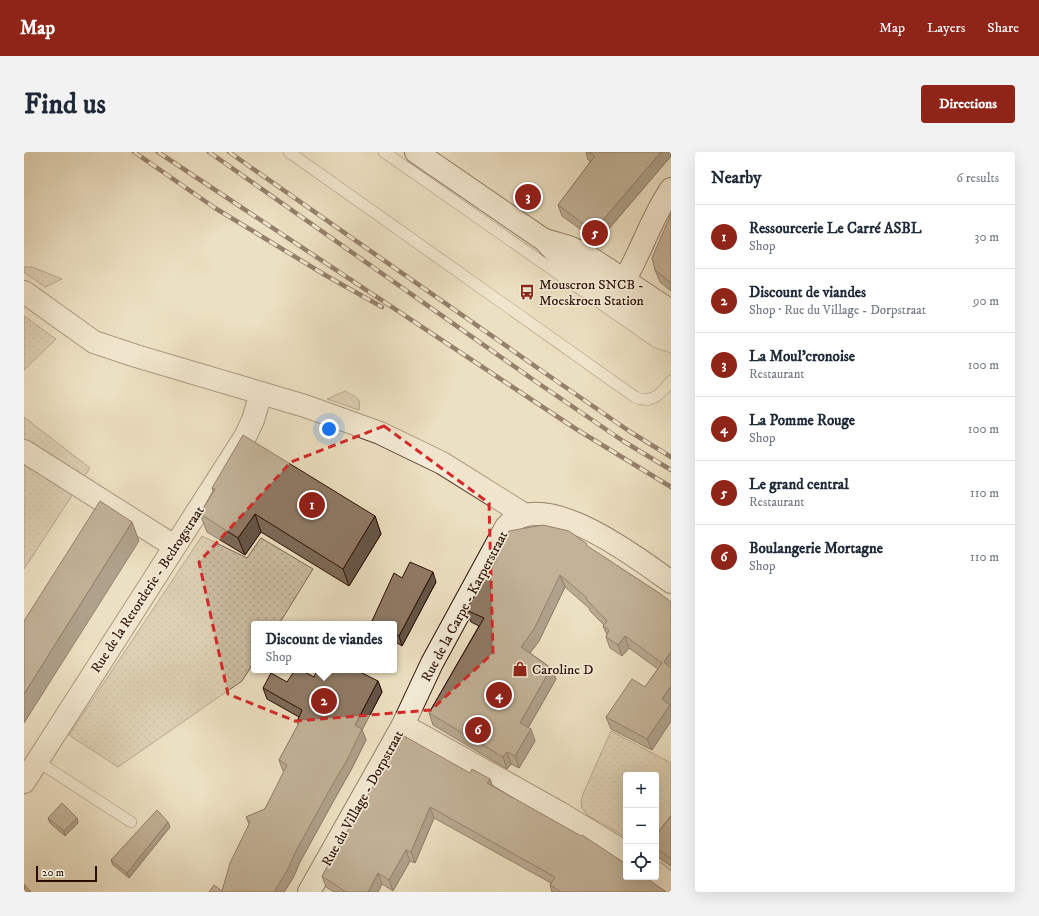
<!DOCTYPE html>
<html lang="en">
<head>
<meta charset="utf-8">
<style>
	body { margin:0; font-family:"IM FELL DW Pica",serif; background:#f2f2f3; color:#1f2937 }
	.controls { position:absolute; right:12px; bottom:12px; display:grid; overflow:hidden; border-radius:4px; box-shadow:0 4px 16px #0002 }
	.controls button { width:36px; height:36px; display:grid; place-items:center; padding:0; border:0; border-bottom:1px solid #e0e1e3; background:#fff; color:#1f2937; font:20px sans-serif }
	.scale { position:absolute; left:12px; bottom:10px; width:61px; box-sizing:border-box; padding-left:4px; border:2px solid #2a0c01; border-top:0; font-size:11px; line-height:14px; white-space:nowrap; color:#2a0c01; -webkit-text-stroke:3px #f3ebd7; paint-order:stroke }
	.you { position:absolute; left:305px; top:277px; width:14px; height:14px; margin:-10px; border:3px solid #fff; border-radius:50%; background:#1a73e8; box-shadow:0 0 0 6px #1a73e833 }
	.badge { display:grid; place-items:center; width:26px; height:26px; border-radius:50%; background:#8f2418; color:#fff; font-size:13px; font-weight:700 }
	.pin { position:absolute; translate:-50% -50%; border:2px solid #fff; box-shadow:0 1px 4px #0006 }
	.popup { position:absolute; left:227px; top:469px; width:146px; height:52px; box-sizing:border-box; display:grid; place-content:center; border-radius:4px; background:#fff; filter:drop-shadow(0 1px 3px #0005); font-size:13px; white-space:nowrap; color:#747a83 }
	.popup b { font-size:15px; color:#1f2937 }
	.popup::after { content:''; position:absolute; left:50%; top:100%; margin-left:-8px; border:8px solid transparent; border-top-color:#fff }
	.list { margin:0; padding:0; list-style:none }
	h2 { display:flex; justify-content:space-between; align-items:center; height:52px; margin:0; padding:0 16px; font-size:17px }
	h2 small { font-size:13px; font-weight:400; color:#747a83 }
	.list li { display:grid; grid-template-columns:26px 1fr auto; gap:12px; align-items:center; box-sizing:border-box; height:64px; padding:0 16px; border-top:1px solid #e0e1e3 }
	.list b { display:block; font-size:15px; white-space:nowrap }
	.list p { margin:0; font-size:13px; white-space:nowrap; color:#747a83 }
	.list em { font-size:13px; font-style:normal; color:#747a83 }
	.icon { flex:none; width:22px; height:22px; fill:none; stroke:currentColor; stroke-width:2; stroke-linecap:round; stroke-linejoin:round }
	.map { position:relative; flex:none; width:647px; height:740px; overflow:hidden; border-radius:4px }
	header { display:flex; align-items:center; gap:24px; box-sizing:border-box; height:56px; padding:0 20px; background:#8f2418; color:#fff }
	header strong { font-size:19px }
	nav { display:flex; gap:22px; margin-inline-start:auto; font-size:14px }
	.intro { display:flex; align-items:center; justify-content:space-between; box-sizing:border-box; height:96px; padding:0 24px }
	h1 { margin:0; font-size:28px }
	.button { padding:10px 18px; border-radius:4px; background:#8f2418; color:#fff; font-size:14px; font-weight:700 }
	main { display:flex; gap:24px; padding:0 24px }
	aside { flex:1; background:#fff; border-radius:4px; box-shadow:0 4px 16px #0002 }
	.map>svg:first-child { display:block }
	.grass { fill:url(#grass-dots); stroke:#7a6451 }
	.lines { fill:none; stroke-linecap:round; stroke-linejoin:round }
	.lane-casing { stroke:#5a4131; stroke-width:12 }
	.street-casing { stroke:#5a4131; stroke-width:24 }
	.secondary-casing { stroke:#2a0c01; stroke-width:24 }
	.lane { stroke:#f3ebd7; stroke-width:11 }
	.street { stroke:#f3ebd7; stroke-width:22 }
	.secondary { stroke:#f3ebd7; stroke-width:22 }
	.rail-casing { stroke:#2a0c01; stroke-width:4.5 }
	.rail { stroke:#f3ebd7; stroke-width:3; stroke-dasharray:9; stroke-linecap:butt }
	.wall { fill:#7b6957; stroke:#2a0c01 }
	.shaded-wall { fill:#645547; stroke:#2a0c01 }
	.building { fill:#8f7a65; stroke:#2a0c01 }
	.marked { fill:none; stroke:#d62828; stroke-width:3; stroke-dasharray:8 5; stroke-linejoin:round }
	.labels { text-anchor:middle; stroke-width:3.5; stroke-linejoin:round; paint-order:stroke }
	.poi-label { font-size:14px; fill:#2a0c01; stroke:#f3ebd7; text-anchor:start }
	.street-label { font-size:14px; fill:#2a0c01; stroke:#f3ebd7 }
</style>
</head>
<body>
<header>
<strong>Map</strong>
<nav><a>Map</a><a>Layers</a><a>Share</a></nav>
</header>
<div class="intro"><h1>Find us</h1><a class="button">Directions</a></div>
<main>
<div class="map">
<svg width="647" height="740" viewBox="0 0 647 740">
	<defs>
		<pattern id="grass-dots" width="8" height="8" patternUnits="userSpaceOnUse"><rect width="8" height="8" fill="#cbbca1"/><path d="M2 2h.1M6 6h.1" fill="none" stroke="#aea089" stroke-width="1.8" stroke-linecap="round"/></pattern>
	</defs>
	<rect width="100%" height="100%" fill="#ece0c2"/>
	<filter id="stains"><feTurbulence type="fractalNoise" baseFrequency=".005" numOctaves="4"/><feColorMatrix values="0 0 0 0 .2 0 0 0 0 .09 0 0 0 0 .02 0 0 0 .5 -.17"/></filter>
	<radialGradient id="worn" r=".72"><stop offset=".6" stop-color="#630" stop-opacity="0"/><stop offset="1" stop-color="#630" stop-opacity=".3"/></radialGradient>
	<g class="grass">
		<path d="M 0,115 L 8,115 L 38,127 L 21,135 L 0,120 Z"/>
		<path d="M 0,164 L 32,187 L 0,218 Z"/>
		<path d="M 321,239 C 331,245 338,245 335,258 L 303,247 Z"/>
		<path d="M 0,265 L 66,316 L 0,417 Z"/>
		<path d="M 178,384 L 223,406 L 237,386 L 289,417 L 255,472 L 230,472 L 230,510 L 218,529 L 94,615 L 45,583 Z"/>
		<path d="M 587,579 L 647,611 L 647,669 L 632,686 L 632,623 L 602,623 L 602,685 L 563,663 L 558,656 L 557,649 L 559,642 Z"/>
	</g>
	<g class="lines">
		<g class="lane-casing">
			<g id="lane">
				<path d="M 265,0 L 611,245 C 627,253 638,241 647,229"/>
				<path d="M 360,0 L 632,190 L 647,195"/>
				<path d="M 13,609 L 107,670"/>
			</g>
		</g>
		<g class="street-casing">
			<g id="street">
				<path d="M 0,140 L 70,190 L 112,204 L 281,254 L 356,281 L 418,311 L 501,363"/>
				<path d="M 0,299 L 150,394"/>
				<path d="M 379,573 L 536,661 L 602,701"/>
				<path d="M 0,630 L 221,285 L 229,268 L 237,241"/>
				<path d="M 632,721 L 647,733"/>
			</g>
		</g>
		<g class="secondary-casing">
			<g id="secondary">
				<path d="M 392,0 L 520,88 L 542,111 L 647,182"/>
				<path d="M 521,88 L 545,95 L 559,101 L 647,159"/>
				<path d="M 593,140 C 615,108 625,69 647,37"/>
				<path d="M 285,740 L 379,573 L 408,511 L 482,375 C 518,332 615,407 647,430"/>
			</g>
		</g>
		<use href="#lane" class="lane"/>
		<use href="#street" class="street"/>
		<use href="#secondary" class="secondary"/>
		<g class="rail-casing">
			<g id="rail">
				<path d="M 110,0 L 191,56 L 301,123 L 358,155"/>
				<path d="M 134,0 L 552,277 L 647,335"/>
				<path d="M 185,0 L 511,229 L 599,289 L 647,318"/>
				<path d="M 205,0 L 518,219 L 605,279 L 647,305"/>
			</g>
		</g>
		<use href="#rail" class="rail"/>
	</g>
	<g class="wall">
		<path d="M 562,0 L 647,0 L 647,4 L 577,86 L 570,87 L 538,64 L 534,53 L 567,9 L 564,8 Z"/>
		<path d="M 647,62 L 647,139 L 636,130 L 631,118 Z"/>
		<path d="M 188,336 L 351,364 L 357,382 L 325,434 L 237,380 L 221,403 L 183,380 L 176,362 L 189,339 Z"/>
		<path d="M 564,395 L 638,443 L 646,553 L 647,557 L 647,569 L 628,598 L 587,577 L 582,565 L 621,535 L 634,517 L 605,496 L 598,504 L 586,496 L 582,485 L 583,483 L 579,474 L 580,473 L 566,459 L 565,456 L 541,435 L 515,489 L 506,501 L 527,516 L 532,527 L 504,576 L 511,589 L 495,616 L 487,612 L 483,617 L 409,573 L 405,561 L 455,474 L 447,470 L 442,458 L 472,409 L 471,405 Z"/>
		<path d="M 378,426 L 412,430 L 378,494 L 370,489 L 370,472 L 349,472 L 348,469 Z"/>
		<path d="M 290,525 L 354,529 L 358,540 L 338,578 L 342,588 L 327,618 L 310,648 L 276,710 L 269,726 L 260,740 L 185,740 L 198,739 L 225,672 L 222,665 L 241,657 L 260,620 L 259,619 L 255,608 L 274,573 L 273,570 L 275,565 L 243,547 L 239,536 L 263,530 Z"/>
		<path d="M 446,621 L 466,627 L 468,633 L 642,740 L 528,740 L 526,733 L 527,731 L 410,666 L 391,711 L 386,709 L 369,739 L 358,732 L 354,740 L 310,740 L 302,735 L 298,724 Z"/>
		<path d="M 647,664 L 647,714 L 632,704 L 632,683 Z"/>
		<path d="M 24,666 L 53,666 L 54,671 L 41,684 L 26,671 Z"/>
		<path d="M 146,675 L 105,726 L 89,713 L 87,708 Z"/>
	</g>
	<g class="shaded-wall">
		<path d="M 637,0 L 647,0 L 647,4 L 577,86 L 573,75 Z"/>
		<path d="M 231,362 L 237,380 L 221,403 L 214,386 Z"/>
		<path d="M 351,364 L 357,382 L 325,434 L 319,417 Z"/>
		<path d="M 108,370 L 115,389 L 0,571 L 0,542 Z"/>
		<path d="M 409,420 L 412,430 L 378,494 L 375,484 Z"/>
		<path d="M 536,423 L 541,435 L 515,489 L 501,507 L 497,495 Z"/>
		<path d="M 601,484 L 605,496 L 598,504 L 594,493 Z"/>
		<path d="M 647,500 L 647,518 L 640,510 Z"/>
		<path d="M 527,516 L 532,527 L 500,583 L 496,571 Z"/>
		<path d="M 354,529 L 358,540 L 338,578 L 342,588 L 327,618 L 310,648 L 276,710 L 269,726 L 260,740 L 250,740 L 331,573 Z"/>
		<path d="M 647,534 L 647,551 L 646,553 L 647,557 L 647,569 L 628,598 L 623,587 L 638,547 Z"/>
		<path d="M 507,577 L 511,589 L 495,616 L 491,604 Z"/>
		<path d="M 483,600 L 487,612 L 483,617 L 479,605 Z"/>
		<path d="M 466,627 L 470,638 L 463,631 Z"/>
		<path d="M 406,655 L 410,666 L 391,711 L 387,700 Z"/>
		<path d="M 53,666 L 54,671 L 41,684 L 40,679 Z"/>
		<path d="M 144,670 L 146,675 L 105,726 L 103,721 Z"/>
		<path d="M 382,698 L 386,709 L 369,739 L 365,728 Z"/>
		<path d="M 354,721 L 358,732 L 354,740 L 344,740 Z"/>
	</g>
	<g class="building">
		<path d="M 565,0 L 637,0 L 573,75 L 565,76 L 534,53 L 571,4 Z"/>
		<path d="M 647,62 L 647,131 L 631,118 L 628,106 Z"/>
		<path d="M 219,283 L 351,364 L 319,417 L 231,362 L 214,386 L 176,362 L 191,337 L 188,336 Z"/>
		<path d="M 76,349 L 108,370 L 0,542 L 0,469 Z"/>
		<path d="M 519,373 L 545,379 L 563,392 L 562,393 L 638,443 L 647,450 L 647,500 L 640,510 L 647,516 L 647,534 L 638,547 L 646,553 L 623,587 L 582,565 L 608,527 L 621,535 L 638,511 L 601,484 L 594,493 L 582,485 L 585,478 L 579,474 L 583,469 L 562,447 L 563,446 L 536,423 L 510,477 L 497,495 L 527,516 L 496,571 L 507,577 L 491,604 L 483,600 L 479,605 L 405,561 L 460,466 L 442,458 L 473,407 L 471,405 L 474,396 L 485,379 Z"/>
		<path d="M 386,410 L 409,420 L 375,484 L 370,481 L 370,472 L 353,472 L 348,469 L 370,421 L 378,426 Z"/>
		<path d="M 271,518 L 277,518 L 290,525 L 293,518 L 332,518 L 354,529 L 331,573 L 338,577 L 323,608 L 306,637 L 272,699 L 265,715 L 250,740 L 185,740 L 190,733 L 198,739 L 206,711 L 226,670 L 222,665 L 241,657 L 263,613 L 255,608 L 275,571 L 273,570 L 278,558 L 239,536 L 247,521 L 263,530 Z"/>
		<path d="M 377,584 L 380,584 L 446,621 L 448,617 L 466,627 L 463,631 L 557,684 L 558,683 L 602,712 L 602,725 L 621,725 L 642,740 L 537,740 L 526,733 L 531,725 L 406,655 L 387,700 L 382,698 L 365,728 L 354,721 L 344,740 L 322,740 L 298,724 Z"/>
		<path d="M 38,651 L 53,666 L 40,679 L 24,666 Z"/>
		<path d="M 133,658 L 144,670 L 103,721 L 87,708 Z"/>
		<path d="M 647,664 L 647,707 L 632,696 L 632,683 Z"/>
		<path d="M 0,732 L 7,740 L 0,740 Z"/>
	</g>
	<path d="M0 0H647V740H0ZM 360,274 L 465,351 L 469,501 L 407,558 L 271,569 L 204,542 L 175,410 L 267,310 Z" fill="#ece0c2" fill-opacity=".55" fill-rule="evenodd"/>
	<path class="marked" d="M 360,274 L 465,351 L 469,501 L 407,558 L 271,569 L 204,542 L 175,410 L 267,310 Z"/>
	<defs>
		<g id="bus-bare" transform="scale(1.2)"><path d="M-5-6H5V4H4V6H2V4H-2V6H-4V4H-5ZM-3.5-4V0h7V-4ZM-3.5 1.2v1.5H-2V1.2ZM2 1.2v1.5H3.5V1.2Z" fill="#8f2418" stroke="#f3ebd7" stroke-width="2.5" paint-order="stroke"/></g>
		<g id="shop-bare" transform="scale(1.2)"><path d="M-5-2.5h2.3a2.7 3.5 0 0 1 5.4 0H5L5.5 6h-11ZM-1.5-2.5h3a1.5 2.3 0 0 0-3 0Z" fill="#8f2418" stroke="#f3ebd7" stroke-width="2.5" paint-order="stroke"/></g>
	</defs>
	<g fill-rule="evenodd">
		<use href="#bus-bare" x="503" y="140"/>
		<use href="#shop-bare" x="496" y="517"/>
	</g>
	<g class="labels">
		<g class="poi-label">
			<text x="515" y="137">Mouscron SNCB -<tspan x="515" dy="16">Moeskroen Station</tspan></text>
			<text x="508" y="522">Caroline D</text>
		</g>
		<g class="street-label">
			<text transform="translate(123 437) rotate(-57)" y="5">Rue de la Retorderie - Bedrogstraat</text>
			<text transform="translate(440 454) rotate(-62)" y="5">Rue de la Carpe - Karperstraat</text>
			<text transform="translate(338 646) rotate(-61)" y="5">Rue du Village - Dorpstraat</text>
		</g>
	</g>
	<rect width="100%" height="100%" filter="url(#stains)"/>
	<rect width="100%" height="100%" fill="url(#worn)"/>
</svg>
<div class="controls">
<button>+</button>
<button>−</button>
<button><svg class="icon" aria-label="locate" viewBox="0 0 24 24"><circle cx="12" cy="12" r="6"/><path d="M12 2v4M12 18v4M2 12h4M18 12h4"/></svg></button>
</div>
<div class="scale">20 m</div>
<div class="you"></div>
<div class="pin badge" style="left:288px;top:353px">1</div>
<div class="pin badge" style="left:300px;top:549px">2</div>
<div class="popup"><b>Discount de viandes</b>Shop</div>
<div class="pin badge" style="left:504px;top:45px">3</div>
<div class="pin badge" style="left:475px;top:543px">4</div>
<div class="pin badge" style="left:571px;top:81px">5</div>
<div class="pin badge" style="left:454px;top:578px">6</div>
</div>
<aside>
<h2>Nearby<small>6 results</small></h2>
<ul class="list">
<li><span class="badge">1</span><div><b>Ressourcerie Le Carré ASBL</b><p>Shop</p></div><em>30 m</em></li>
<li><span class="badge">2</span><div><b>Discount de viandes</b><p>Shop · Rue du Village - Dorpstraat</p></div><em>90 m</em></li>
<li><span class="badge">3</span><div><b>La Moul'cronoise</b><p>Restaurant</p></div><em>100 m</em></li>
<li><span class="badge">4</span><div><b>La Pomme Rouge</b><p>Shop</p></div><em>100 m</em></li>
<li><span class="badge">5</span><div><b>Le grand central</b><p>Restaurant</p></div><em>110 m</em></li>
<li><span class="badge">6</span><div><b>Boulangerie Mortagne</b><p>Shop</p></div><em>110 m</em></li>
</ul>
</aside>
</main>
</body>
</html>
